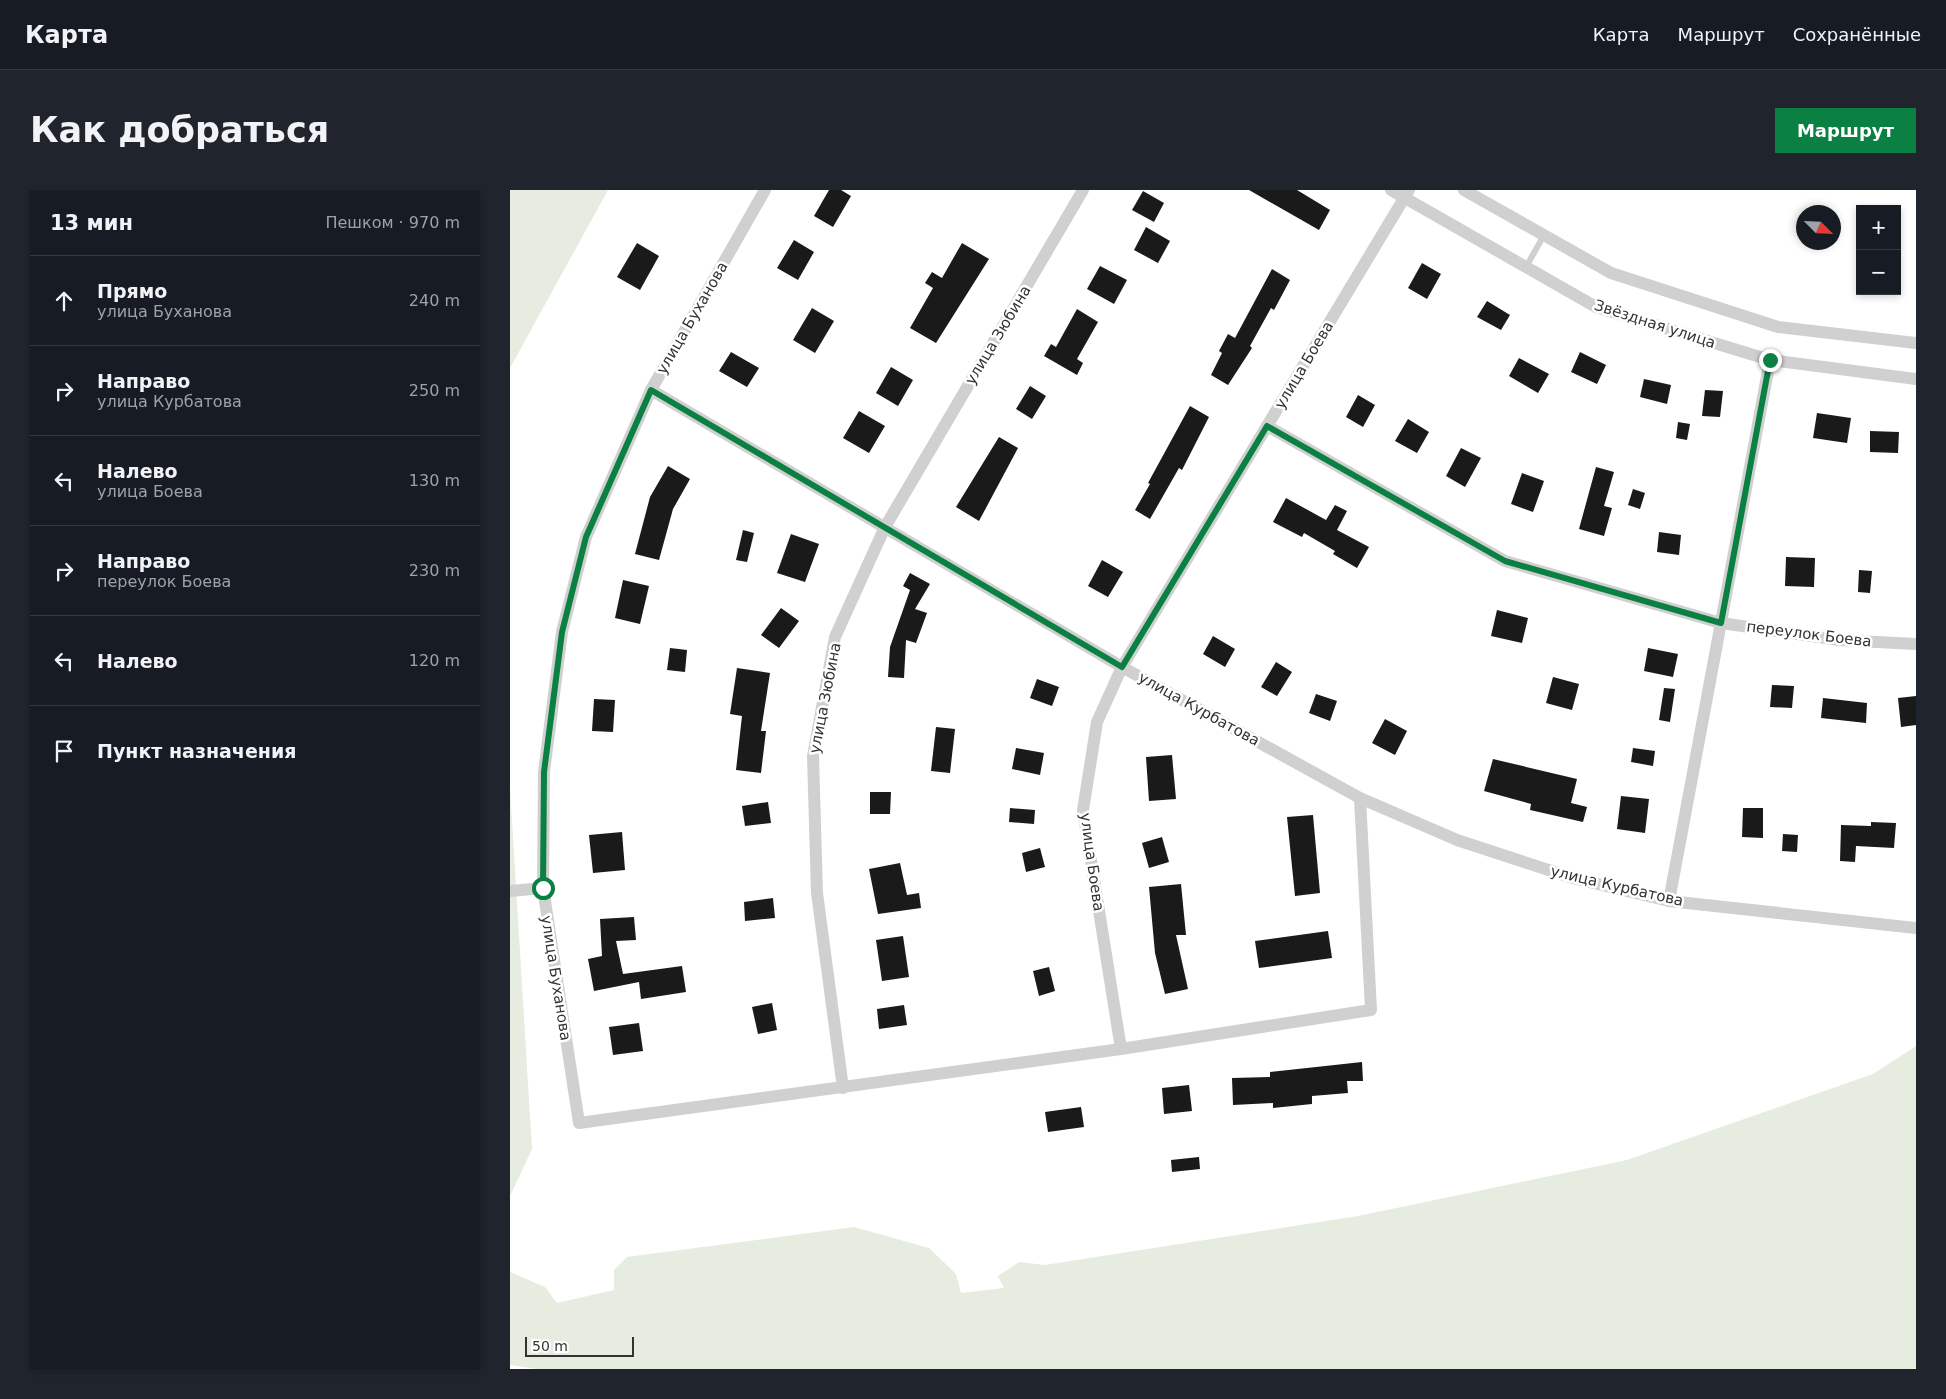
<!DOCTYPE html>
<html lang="ru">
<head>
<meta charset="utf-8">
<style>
	body { margin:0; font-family:"DejaVu Sans",sans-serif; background:#20242c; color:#f1f3f6 }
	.controls { position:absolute; right:15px; top:15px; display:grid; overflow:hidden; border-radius:0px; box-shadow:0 2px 8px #0003 }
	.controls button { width:45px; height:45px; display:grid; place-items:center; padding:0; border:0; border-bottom:1px solid #363941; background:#171b24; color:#f1f3f6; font:25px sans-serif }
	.compass { position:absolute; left:1286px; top:15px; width:45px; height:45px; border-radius:50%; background:#171b24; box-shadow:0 2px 8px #0003; rotate:114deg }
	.scale { position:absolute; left:15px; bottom:12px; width:109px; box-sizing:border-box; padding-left:5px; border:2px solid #333; border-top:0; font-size:14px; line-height:18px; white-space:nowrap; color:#333; -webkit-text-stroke:4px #fff; paint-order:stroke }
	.stop { position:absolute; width:15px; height:15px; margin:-11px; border:4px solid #0b8043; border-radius:50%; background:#fff }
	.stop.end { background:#0b8043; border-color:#fff; box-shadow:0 1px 5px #0008 }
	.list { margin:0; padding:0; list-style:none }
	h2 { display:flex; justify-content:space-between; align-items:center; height:65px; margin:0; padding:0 20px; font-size:21px }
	h2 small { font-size:16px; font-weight:400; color:#9ea1a6 }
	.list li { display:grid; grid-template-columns:32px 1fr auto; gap:15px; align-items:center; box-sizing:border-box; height:90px; padding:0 20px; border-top:1px solid #363941 }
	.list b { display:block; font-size:19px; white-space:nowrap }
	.list p { margin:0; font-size:16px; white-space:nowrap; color:#9ea1a6 }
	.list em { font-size:16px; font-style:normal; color:#9ea1a6 }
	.icon { flex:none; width:28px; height:28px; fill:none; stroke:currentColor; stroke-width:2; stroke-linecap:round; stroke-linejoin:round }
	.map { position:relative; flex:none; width:1406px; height:1179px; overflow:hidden; border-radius:0px }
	header { display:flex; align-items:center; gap:30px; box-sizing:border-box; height:70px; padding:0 25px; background:#171b24; border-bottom:1px solid #363941 }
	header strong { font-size:24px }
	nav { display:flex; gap:28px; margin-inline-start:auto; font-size:18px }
	.intro { display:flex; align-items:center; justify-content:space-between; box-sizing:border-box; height:120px; padding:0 30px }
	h1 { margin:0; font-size:35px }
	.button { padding:12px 22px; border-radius:0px; background:#0b8043; color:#fff; font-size:18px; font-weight:700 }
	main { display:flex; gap:30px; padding:0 30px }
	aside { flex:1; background:#171b24; border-radius:0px; box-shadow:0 2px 8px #0003 }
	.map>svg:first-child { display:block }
	.green { fill:#e6ecdf }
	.building { fill:#1a1a1a }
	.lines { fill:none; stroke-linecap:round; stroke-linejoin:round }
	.service { stroke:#d0d0d0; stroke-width:6 }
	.minor { stroke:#d0d0d0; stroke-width:12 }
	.route { stroke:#0b8043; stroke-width:6 }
	.labels { text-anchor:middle; stroke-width:5; stroke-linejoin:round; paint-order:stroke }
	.street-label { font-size:15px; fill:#333; stroke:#fff }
</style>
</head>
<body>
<header>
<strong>Карта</strong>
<nav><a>Карта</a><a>Маршрут</a><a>Сохранённые</a></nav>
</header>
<div class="intro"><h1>Как добраться</h1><a class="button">Маршрут</a></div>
<main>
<aside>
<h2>13 мин<small>Пешком · 970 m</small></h2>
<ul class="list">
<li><svg class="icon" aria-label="ahead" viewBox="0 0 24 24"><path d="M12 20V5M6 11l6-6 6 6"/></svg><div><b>Прямо</b><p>улица Буханова</p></div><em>240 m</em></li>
<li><svg class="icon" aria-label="right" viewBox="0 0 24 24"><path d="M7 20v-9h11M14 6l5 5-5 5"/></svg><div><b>Направо</b><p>улица Курбатова</p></div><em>250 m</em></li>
<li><svg class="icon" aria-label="left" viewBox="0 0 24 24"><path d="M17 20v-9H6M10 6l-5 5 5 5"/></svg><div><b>Налево</b><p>улица Боева</p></div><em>130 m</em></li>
<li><svg class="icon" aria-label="right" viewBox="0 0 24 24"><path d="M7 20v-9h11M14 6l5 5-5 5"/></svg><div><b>Направо</b><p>переулок Боева</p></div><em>230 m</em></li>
<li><svg class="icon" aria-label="left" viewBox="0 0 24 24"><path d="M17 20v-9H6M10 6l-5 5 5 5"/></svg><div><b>Налево</b></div><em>120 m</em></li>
<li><svg class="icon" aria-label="arrive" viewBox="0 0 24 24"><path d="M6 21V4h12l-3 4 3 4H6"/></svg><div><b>Пункт назначения</b></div></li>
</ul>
</aside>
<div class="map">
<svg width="1406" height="1179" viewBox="0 0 1406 1179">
	<rect width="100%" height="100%" fill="#fff"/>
	<g class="green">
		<path d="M 0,0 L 98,0 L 0,178 Z"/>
		<path d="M 0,598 L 22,959 L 0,1006 Z"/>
		<path d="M 1406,856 L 1406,1179 L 27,1179 L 0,1175 L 0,1082 L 35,1097 L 47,1113 L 104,1100 L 104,1080 L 117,1067 L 344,1037 L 419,1058 L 446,1084 L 451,1103 L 494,1098 L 488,1086 L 509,1072 L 535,1075 L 848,1026 L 1117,970 L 1363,884 Z"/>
	</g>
	<g class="building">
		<path d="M 319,0 L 331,0 L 341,6 L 323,37 L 304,26 Z"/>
		<path d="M 739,0 L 787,0 L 820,20 L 809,40 Z"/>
		<path d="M 633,1 L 654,13 L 644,32 L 622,20 Z"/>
		<path d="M 636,37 L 660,51 L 648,73 L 624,60 Z"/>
		<path d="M 284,50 L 304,62 L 288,90 L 267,78 Z"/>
		<path d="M 127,53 L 149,66 L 130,100 L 107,87 Z"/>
		<path d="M 452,53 L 479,69 L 426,153 L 400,138 L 423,98 L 415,93 L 422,82 L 432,88 Z"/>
		<path d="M 912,73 L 931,84 L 917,109 L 898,98 Z"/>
		<path d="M 590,76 L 617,90 L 604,114 L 577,99 Z"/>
		<path d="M 762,79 L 780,90 L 764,120 L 761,118 L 740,156 L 742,158 L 718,195 L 701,185 L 712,163 L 709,161 L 718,144 L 725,148 Z"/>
		<path d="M 977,111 L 1000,125 L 991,140 L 967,127 Z"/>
		<path d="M 302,118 L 324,131 L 305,163 L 283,150 Z"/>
		<path d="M 567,119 L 588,132 L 567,169 L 573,173 L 567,185 L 534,166 L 541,154 L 546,157 Z"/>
		<path d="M 221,162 L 249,178 L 237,197 L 209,181 Z"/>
		<path d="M 1070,162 L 1096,175 L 1087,194 L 1061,182 Z"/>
		<path d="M 1009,168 L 1039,184 L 1028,203 L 999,186 Z"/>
		<path d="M 381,177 L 403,190 L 388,216 L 366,203 Z"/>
		<path d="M 1134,189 L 1161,195 L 1157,214 L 1130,207 Z"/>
		<path d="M 520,196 L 536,206 L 522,229 L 506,219 Z"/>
		<path d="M 1195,200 L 1213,201 L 1210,227 L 1192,226 Z"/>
		<path d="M 848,205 L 865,215 L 853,237 L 836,227 Z"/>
		<path d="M 680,216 L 699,227 L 672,280 L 669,278 L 640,329 L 625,320 L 640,294 L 638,293 Z"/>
		<path d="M 349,221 L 375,236 L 359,263 L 333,248 Z"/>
		<path d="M 1307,223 L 1341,228 L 1337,253 L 1303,248 Z"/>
		<path d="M 898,229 L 919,242 L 907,263 L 885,251 Z"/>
		<path d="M 1168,232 L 1180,234 L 1177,250 L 1166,248 Z"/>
		<path d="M 1360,241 L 1389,242 L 1388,263 L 1360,262 Z"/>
		<path d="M 489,247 L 508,258 L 469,331 L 446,317 Z"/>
		<path d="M 951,258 L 971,268 L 955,297 L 936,286 Z"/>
		<path d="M 158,276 L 180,289 L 163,319 L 149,370 L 125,364 L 140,307 Z"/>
		<path d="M 1086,277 L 1104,282 L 1094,316 L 1102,318 L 1094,346 L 1069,339 Z"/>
		<path d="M 1012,283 L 1034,291 L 1023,322 L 1001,314 Z"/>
		<path d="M 1123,299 L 1135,303 L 1130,319 L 1118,315 Z"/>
		<path d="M 776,308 L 816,330 L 825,315 L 837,321 L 827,340 L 859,357 L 847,378 L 823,364 L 825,361 L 794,343 L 792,347 L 763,332 Z"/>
		<path d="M 233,340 L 244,343 L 237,372 L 226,370 Z"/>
		<path d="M 1149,342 L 1171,345 L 1169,365 L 1147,362 Z"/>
		<path d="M 281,344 L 309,354 L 295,392 L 267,383 Z"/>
		<path d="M 1276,367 L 1305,368 L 1304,397 L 1275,396 Z"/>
		<path d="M 592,370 L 613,382 L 598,407 L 578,396 Z"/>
		<path d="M 1349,380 L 1362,381 L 1360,403 L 1348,402 Z"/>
		<path d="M 400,383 L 420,394 L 405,419 L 417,423 L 406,453 L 396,450 L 394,488 L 378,487 L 380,457 L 400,400 L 393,396 Z"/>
		<path d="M 113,390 L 139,396 L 130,434 L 105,428 Z"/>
		<path d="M 271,418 L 289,431 L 269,458 L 251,445 Z"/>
		<path d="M 987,420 L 1018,428 L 1012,453 L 981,446 Z"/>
		<path d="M 703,446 L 725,459 L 715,477 L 693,464 Z"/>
		<path d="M 160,458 L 177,460 L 175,482 L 157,480 Z"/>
		<path d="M 1138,458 L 1168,464 L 1163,487 L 1134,481 Z"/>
		<path d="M 766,472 L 782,482 L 767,506 L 751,497 Z"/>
		<path d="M 227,478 L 260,483 L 251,541 L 256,541 L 251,583 L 226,580 L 232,526 L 220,524 Z"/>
		<path d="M 1043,487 L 1069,494 L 1062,520 L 1036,513 Z"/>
		<path d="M 527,489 L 549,497 L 542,516 L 520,508 Z"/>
		<path d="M 1262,495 L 1284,496 L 1282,518 L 1260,517 Z"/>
		<path d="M 1154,498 L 1165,499 L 1160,532 L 1149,530 Z"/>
		<path d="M 806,504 L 827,511 L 820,531 L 799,523 Z"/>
		<path d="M 1406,506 L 1406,535 L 1391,537 L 1388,508 Z"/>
		<path d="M 1313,508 L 1357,513 L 1356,533 L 1311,528 Z"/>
		<path d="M 84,509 L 105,510 L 103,542 L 82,541 Z"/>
		<path d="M 875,529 L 897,541 L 885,565 L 862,553 Z"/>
		<path d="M 426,537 L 445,539 L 440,583 L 421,581 Z"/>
		<path d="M 506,558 L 534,563 L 530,585 L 502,579 Z"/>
		<path d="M 1123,558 L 1145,561 L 1143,576 L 1121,572 Z"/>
		<path d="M 662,565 L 666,609 L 639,611 L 636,567 Z"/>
		<path d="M 983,569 L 1067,589 L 1061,613 L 1077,617 L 1073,632 L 1020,620 L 1021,614 L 974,601 Z"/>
		<path d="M 360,602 L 381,602 L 380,624 L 360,624 Z"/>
		<path d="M 1111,606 L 1139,609 L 1135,643 L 1107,639 Z"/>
		<path d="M 258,612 L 261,633 L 235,636 L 232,616 Z"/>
		<path d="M 500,618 L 525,620 L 524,634 L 499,632 Z"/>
		<path d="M 1233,618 L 1253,618 L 1253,648 L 1232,647 Z"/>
		<path d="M 803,625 L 810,703 L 785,706 L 777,627 Z"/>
		<path d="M 1361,632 L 1386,633 L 1384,658 L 1346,656 L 1345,672 L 1330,671 L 1331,635 L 1361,636 Z"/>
		<path d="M 112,642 L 115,680 L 83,683 L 79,645 Z"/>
		<path d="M 1273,644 L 1288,645 L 1287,662 L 1272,661 Z"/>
		<path d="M 652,647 L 659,672 L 639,678 L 632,653 Z"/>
		<path d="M 530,658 L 535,677 L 516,682 L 512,663 Z"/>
		<path d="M 390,673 L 397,705 L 409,703 L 411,718 L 368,724 L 359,679 Z"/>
		<path d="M 671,694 L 676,745 L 666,745 L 678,799 L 655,804 L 645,763 L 639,697 Z"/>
		<path d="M 263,708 L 265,728 L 235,731 L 234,712 Z"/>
		<path d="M 124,727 L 126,750 L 106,751 L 113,784 L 172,776 L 176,802 L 131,809 L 129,792 L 84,801 L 78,769 L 92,766 L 90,729 Z"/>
		<path d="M 818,741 L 822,768 L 749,778 L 745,751 Z"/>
		<path d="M 393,746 L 399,787 L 372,791 L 366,750 Z"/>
		<path d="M 539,777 L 545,801 L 529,806 L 523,781 Z"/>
		<path d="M 262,813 L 267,840 L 248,844 L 242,817 Z"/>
		<path d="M 394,815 L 397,835 L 369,839 L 367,819 Z"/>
		<path d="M 129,833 L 133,861 L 103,865 L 99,837 Z"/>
		<path d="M 852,872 L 853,891 L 837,891 L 838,903 L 802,906 L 802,914 L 763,918 L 763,913 L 723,915 L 722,888 L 760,887 L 760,882 Z"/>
		<path d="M 679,895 L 682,921 L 654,924 L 652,898 Z"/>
		<path d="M 571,917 L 574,937 L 538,942 L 535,922 Z"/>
		<path d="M 689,967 L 690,979 L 662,982 L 661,970 Z"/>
	</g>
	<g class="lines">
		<path class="service" d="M 1016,77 L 1034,45"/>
		<g class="minor">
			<path d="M 255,0 L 141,200 L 76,347 L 52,442 L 34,582 L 33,698 L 69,933 L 611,859 L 861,820 L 850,608"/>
			<path d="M 881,0 L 1086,117 L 1260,170 L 1406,189"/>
			<path d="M 954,0 L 1101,83 L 1268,137 L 1406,153"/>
			<path d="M 141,200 L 612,477 L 850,608 L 947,650 L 1063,688 L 1159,711 L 1406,738"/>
			<path d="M 757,236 L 995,371 L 1211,433 L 1329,450 L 1406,454"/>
			<path d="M 0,701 L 33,698"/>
			<path d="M 1159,711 L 1260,170"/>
			<path d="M 611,859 L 573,620 L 587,532 L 612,477 L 899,0"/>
			<path d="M 333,898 L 307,703 L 303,566 L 325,447 L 375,337 L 573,0"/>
		</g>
	</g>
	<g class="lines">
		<path class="route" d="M 33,698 L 34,582 L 52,442 L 76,347 L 141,200 L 612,477 L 757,236 L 995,371 L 1211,433 L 1260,170"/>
	</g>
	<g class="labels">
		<g class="street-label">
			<text transform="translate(182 128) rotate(-60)" y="5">улица Буханова</text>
			<text transform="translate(1145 134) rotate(18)" y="5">Звёздная улица</text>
			<text transform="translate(488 145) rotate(-59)" y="5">улица Зюбина</text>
			<text transform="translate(794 175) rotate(-59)" y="5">улица Боева</text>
			<text transform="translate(1299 444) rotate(7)" y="5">переулок Боева</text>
			<text transform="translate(315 508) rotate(-79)" y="5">улица Зюбина</text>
			<text transform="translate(689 519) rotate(29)" y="5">улица Курбатова</text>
			<text transform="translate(582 672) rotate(82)" y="5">улица Боева</text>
			<text transform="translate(1107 696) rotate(13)" y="5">улица Курбатова</text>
			<text transform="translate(46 788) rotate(81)" y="5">улица Буханова</text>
		</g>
	</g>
</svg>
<div class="controls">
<button>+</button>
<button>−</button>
</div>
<svg class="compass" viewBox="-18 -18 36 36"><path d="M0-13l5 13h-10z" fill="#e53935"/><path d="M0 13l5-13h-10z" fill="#9ea1a6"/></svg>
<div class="scale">50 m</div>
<div class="stop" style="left:33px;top:698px"></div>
<div class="stop end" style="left:1260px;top:170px"></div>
</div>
</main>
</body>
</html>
